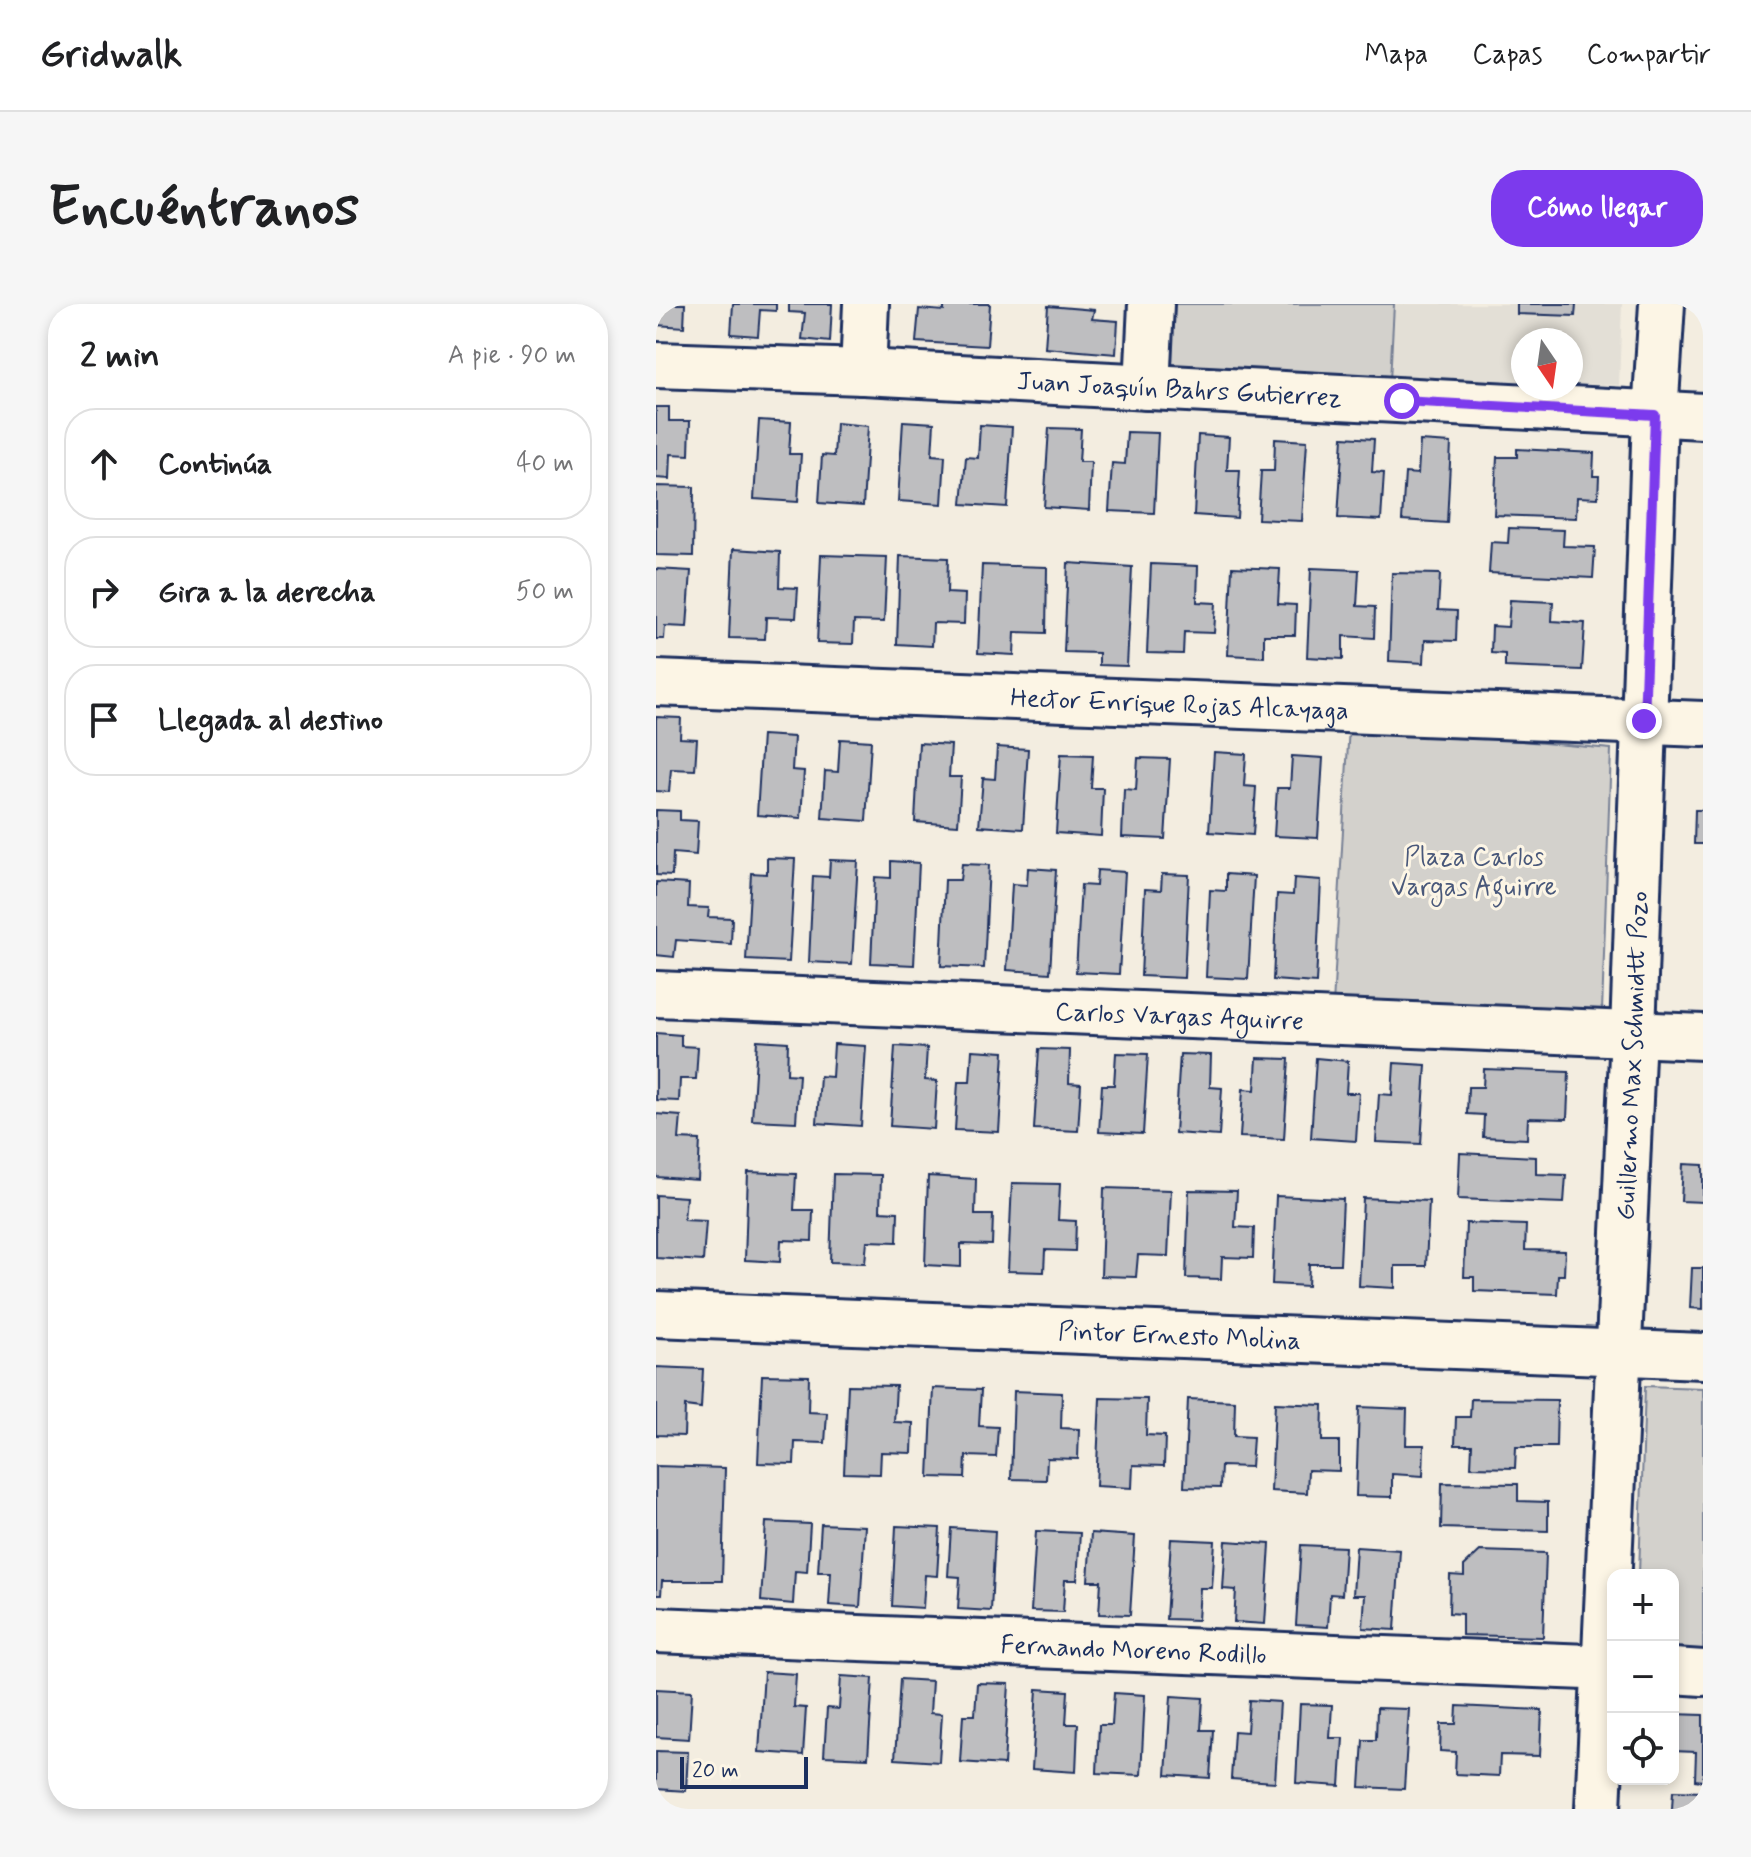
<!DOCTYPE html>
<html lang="es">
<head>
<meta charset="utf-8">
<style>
	body { margin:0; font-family:Mynerve,sans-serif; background:#f6f6f6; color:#202124 }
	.controls { position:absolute; right:24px; bottom:24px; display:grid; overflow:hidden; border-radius:16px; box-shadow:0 4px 12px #0003 }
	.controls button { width:72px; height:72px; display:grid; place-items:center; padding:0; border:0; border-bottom:2px solid #e0e0e0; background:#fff; color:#202124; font:40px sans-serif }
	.compass { position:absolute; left:855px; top:24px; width:72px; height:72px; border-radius:50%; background:#fff; box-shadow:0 4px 12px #0003; rotate:167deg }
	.scale { position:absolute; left:24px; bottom:20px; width:128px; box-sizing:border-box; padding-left:8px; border:4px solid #1b2f5e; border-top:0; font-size:22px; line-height:28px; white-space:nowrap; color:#1b2f5e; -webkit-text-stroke:6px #fcf5e5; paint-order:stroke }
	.stop { position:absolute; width:24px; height:24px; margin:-18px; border:6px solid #7c3aed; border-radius:50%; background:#fff }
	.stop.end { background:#7c3aed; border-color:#fff; box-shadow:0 2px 8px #0008 }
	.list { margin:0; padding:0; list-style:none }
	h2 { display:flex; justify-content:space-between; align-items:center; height:104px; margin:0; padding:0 32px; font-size:34px }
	h2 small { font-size:26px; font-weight:400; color:#757577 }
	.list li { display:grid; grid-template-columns:52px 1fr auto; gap:24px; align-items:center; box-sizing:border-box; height:112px; margin:0 16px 16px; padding:0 16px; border:2px solid #e0e0e0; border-radius:32px }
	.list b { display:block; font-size:30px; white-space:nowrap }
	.list em { font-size:26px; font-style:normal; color:#757577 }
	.icon { flex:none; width:44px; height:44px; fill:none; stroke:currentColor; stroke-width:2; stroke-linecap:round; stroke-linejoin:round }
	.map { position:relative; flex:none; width:1047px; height:1505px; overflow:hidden; border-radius:32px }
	header { display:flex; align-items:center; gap:48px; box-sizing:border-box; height:112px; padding:0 40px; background:#fff; border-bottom:2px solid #e0e0e0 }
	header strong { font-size:38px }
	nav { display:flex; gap:44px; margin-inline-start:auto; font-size:28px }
	.intro { display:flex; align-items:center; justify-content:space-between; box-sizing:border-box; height:192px; padding:0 48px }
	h1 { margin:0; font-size:56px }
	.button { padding:20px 36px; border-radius:32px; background:#7c3aed; color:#fff; font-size:28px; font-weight:700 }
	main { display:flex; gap:48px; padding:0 48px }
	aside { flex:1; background:#fff; border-radius:32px; box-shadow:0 4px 12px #0003 }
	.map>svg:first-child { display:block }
	.built { fill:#e3dfd6 }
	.green { fill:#d3d1cc; stroke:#778095; stroke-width:2 }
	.building { fill:#bebec0; stroke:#1b2f5e; stroke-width:2 }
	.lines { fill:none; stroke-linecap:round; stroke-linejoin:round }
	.street-casing { stroke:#1b2f5e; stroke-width:50 }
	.street { stroke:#fcf5e5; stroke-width:44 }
	.route { stroke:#7c3aed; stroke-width:10 }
	.labels { text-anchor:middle; stroke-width:6; stroke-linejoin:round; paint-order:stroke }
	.street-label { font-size:26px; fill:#1b2f5e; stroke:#fcf5e5 }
	.park-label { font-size:26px; fill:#49587a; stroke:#fcf5e5 }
</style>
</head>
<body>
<header>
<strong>Gridwalk</strong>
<nav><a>Mapa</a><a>Capas</a><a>Compartir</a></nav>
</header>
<div class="intro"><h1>Encuéntranos</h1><a class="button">Cómo llegar</a></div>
<main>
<aside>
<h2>2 min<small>A pie · 90 m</small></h2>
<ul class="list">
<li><svg class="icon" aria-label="ahead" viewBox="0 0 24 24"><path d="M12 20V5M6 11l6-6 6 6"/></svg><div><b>Continúa</b></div><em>40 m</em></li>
<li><svg class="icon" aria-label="right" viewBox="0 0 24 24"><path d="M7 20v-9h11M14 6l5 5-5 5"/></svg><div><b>Gira a la derecha</b></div><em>50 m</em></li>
<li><svg class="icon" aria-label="arrive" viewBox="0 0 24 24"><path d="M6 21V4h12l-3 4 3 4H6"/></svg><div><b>Llegada al destino</b></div></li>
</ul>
</aside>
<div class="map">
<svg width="1047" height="1505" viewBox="0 0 1047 1505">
	<rect width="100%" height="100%" fill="#f3ede0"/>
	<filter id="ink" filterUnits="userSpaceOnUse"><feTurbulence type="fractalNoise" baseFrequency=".0125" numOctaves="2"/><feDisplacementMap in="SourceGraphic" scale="16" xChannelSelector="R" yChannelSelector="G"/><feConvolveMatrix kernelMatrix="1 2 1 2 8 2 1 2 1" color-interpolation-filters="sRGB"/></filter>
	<g filter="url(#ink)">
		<path class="built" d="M 738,0 L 966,0 L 963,81 L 915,80 L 915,36 L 867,36 L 867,79 L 734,77 Z"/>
		<g class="green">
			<path d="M 512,0 L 738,0 L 734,77 L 509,66 Z"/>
			<path d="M 693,422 L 955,445 L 946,708 L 677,701 Z"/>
			<path d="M 989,1082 L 1047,1084 L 1047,1353 L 1017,1351 L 1017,1271 L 983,1271 Z"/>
		</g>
		<g class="building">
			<path d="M 0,0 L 29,0 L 28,23 L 0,21 Z"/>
			<path d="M 77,0 L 120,0 L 120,7 L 104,6 L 102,32 L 75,30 Z"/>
			<path d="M 133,0 L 176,0 L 174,38 L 146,35 L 149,9 L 133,8 Z"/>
			<path d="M 288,0 L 334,0 L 331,42 L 260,38 L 263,5 L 288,7 Z"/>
			<path d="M 861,0 L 920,0 L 919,12 L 861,10 Z"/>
			<path d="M 392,2 L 438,6 L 436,15 L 462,17 L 460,50 L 389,44 Z"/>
			<path d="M 0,103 L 13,103 L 13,117 L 34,117 L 33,151 L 15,150 L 14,175 L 0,174 Z"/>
			<path d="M 103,116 L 135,118 L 133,150 L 145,150 L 142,198 L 98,195 Z"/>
			<path d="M 247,117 L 278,119 L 276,151 L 289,152 L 286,200 L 242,197 Z"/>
			<path d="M 180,119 L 212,122 L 207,202 L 163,199 L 166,151 L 178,152 Z"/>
			<path d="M 324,121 L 356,123 L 351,203 L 306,200 L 310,153 L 322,154 Z"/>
			<path d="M 393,124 L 425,125 L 423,158 L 435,158 L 433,206 L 388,203 Z"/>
			<path d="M 471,128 L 502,129 L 498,209 L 453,207 L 456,159 L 469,160 Z"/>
			<path d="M 542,131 L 573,133 L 571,166 L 584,166 L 581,214 L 538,211 Z"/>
			<path d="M 687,133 L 718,135 L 716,168 L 728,169 L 725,216 L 682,214 Z"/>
			<path d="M 619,135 L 651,137 L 646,217 L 602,215 L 605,167 L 618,167 Z"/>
			<path d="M 764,137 L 795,139 L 791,219 L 746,216 L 749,169 L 762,170 Z"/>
			<path d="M 861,145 L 938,149 L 937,172 L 943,172 L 942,194 L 921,193 L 920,214 L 838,211 L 841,153 L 861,153 Z"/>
			<path d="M 0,182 L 38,183 L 37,252 L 0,251 Z"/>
			<path d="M 853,224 L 908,226 L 907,242 L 939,243 L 937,274 L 833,269 L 835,238 L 852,239 Z"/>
			<path d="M 77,245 L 124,248 L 123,283 L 142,284 L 140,314 L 110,313 L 109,335 L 73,334 Z"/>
			<path d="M 165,251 L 231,253 L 228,318 L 198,317 L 197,340 L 161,339 Z"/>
			<path d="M 244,252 L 292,254 L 291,289 L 309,290 L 308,320 L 277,319 L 276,342 L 241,340 Z"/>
			<path d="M 412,259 L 476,263 L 471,362 L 443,361 L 443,349 L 408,348 Z"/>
			<path d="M 495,260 L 542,262 L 541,298 L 560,299 L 558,329 L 528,328 L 527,350 L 491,349 Z"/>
			<path d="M 326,261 L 391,263 L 390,329 L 359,328 L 358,351 L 322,349 Z"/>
			<path d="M 576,263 L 624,265 L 622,300 L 640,301 L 639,331 L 608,331 L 608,353 L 572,351 Z"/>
			<path d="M 655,264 L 703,266 L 701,302 L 719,303 L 718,334 L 687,332 L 687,355 L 651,353 Z"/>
			<path d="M 0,265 L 35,267 L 31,323 L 9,322 L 8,335 L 0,335 Z"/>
			<path d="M 736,269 L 784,270 L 782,306 L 801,307 L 800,337 L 769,336 L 768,359 L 733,357 Z"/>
			<path d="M 854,296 L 897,298 L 896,317 L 929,319 L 926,366 L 849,363 L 849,350 L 835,349 L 836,322 L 852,323 Z"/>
			<path d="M 0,413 L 25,414 L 24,434 L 41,435 L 39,466 L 15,465 L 13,488 L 0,487 Z"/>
			<path d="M 106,431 L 138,433 L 136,466 L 148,467 L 145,514 L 101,511 Z"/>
			<path d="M 184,435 L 215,437 L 210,517 L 166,514 L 169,467 L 182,468 Z"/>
			<path d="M 263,439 L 295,441 L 293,473 L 305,473 L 302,521 L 259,518 Z"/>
			<path d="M 341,443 L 372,445 L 367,525 L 323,522 L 327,474 L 339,475 Z"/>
			<path d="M 558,448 L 590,450 L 588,482 L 600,483 L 597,531 L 553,528 Z"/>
			<path d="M 405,450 L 437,451 L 435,484 L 447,484 L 445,532 L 400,529 Z"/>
			<path d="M 636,452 L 667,454 L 662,534 L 618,532 L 621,484 L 634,484 Z"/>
			<path d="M 482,454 L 514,455 L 509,535 L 466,533 L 468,485 L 480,486 Z"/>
			<path d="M 0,506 L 24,507 L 24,516 L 42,517 L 40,551 L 17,549 L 16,572 L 0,571 Z"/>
			<path d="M 1039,506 L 1047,506 L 1047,540 L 1038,540 Z"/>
			<path d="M 111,554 L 139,555 L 133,658 L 90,656 L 95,569 L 111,570 Z"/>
			<path d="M 174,556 L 202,557 L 196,660 L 153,658 L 157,572 L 173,573 Z"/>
			<path d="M 235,557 L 263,559 L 258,661 L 215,659 L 219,573 L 235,574 Z"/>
			<path d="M 306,560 L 333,561 L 328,664 L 285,662 L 289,576 L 304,576 Z"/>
			<path d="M 372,564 L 400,566 L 394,669 L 351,666 L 356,580 L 371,581 Z"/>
			<path d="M 441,566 L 469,568 L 463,670 L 420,668 L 425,581 L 440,582 Z"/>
			<path d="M 506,570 L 533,571 L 528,674 L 485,672 L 489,585 L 505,586 Z"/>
			<path d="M 570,570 L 598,572 L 592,675 L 550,673 L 554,586 L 570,587 Z"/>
			<path d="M 638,574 L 665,576 L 660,679 L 617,676 L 621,590 L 637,591 Z"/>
			<path d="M 0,578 L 33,580 L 32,603 L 53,604 L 52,613 L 76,614 L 75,640 L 20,636 L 18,653 L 0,651 Z"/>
			<path d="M 0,729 L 25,731 L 25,742 L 42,743 L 40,775 L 24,775 L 23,797 L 0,796 Z"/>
			<path d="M 101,736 L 132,738 L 131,770 L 143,771 L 140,818 L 96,816 Z"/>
			<path d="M 178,740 L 210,742 L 205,822 L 161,819 L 164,772 L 176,773 Z"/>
			<path d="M 239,742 L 271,744 L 269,776 L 281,777 L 278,825 L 234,822 Z"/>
			<path d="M 383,745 L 414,746 L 413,779 L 425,780 L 422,827 L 378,825 Z"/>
			<path d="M 316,746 L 348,748 L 343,828 L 299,826 L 302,778 L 314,778 Z"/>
			<path d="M 460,749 L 492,750 L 487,830 L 443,828 L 446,781 L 458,781 Z"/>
			<path d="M 524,750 L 555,751 L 554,783 L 566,784 L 563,832 L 519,829 Z"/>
			<path d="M 601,754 L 633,755 L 628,835 L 584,833 L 587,785 L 599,786 Z"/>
			<path d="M 660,754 L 692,757 L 690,789 L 703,789 L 700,837 L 655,834 Z"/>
			<path d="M 738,759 L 770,761 L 765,840 L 720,838 L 723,790 L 736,791 Z"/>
			<path d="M 828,765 L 913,768 L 911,815 L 872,814 L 871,835 L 827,833 L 828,811 L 811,810 L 812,783 L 827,783 Z"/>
			<path d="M 0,810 L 25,812 L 23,835 L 44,836 L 42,876 L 0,873 Z"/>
			<path d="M 804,849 L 880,853 L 880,870 L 910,871 L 908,899 L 802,895 Z"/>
			<path d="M 1027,860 L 1047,861 L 1047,898 L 1025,897 Z"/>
			<path d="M 92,868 L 140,870 L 138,906 L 157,906 L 156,937 L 125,936 L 124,958 L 89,956 Z"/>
			<path d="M 177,870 L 225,871 L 224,907 L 242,908 L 241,938 L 211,937 L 209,959 L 174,958 Z"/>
			<path d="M 272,872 L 320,875 L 319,911 L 337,911 L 336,941 L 305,940 L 305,963 L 269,961 Z"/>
			<path d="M 356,879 L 404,880 L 402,916 L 420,917 L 419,947 L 389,946 L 388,968 L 352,967 Z"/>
			<path d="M 448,884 L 515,886 L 512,952 L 482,951 L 480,973 L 445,972 Z"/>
			<path d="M 533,886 L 581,887 L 579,923 L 598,924 L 597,954 L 566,953 L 565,975 L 530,974 Z"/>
			<path d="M 0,891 L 30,893 L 28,916 L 50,917 L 47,957 L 0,954 Z"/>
			<path d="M 620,892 L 687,895 L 684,960 L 653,960 L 652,982 L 616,980 Z"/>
			<path d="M 707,894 L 773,897 L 770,962 L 739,962 L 739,984 L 703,982 Z"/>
			<path d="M 810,919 L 870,921 L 869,946 L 909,947 L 908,971 L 902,971 L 901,990 L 818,987 L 818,973 L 808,973 Z"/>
			<path d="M 1036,964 L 1047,964 L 1047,1005 L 1034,1004 Z"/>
			<path d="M 0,1063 L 47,1065 L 45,1104 L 29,1102 L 28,1132 L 0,1131 Z"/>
			<path d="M 106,1071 L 153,1072 L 152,1108 L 171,1109 L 169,1139 L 139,1138 L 138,1160 L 102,1159 Z"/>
			<path d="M 192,1081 L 240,1082 L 238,1118 L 257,1119 L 256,1149 L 225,1148 L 224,1170 L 188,1169 Z"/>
			<path d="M 277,1084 L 325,1086 L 323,1122 L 342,1123 L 340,1153 L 310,1152 L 309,1174 L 273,1173 Z"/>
			<path d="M 358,1087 L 406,1089 L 405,1124 L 423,1125 L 422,1155 L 391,1154 L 390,1176 L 355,1175 Z"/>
			<path d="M 444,1094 L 491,1095 L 490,1131 L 509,1132 L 508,1162 L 477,1161 L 476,1184 L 440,1182 Z"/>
			<path d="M 532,1095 L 579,1097 L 578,1132 L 597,1133 L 595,1163 L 565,1162 L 564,1184 L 528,1183 Z"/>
			<path d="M 815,1095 L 901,1096 L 900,1143 L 860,1143 L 859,1164 L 815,1163 L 816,1141 L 799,1141 L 800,1113 L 814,1113 Z"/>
			<path d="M 619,1099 L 667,1101 L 666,1137 L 683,1137 L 683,1167 L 652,1166 L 651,1189 L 615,1187 Z"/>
			<path d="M 703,1103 L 751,1105 L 750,1141 L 768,1141 L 767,1172 L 736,1170 L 736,1193 L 700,1192 Z"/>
			<path d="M 0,1162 L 69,1164 L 66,1277 L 6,1277 L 5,1291 L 0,1291 Z"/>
			<path d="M 786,1179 L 862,1180 L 862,1197 L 892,1198 L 892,1227 L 785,1224 Z"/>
			<path d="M 110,1218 L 154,1220 L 151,1268 L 139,1267 L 137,1300 L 105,1297 Z"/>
			<path d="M 165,1220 L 209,1222 L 204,1303 L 173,1301 L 175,1268 L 162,1268 Z"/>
			<path d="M 240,1222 L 284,1224 L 281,1272 L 269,1271 L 267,1304 L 236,1302 Z"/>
			<path d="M 295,1224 L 339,1227 L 335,1307 L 302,1305 L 304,1273 L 292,1272 Z"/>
			<path d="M 380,1227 L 424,1229 L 421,1276 L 409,1276 L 407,1308 L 375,1307 Z"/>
			<path d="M 435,1229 L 479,1232 L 474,1311 L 443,1310 L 445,1277 L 432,1277 Z"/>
			<path d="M 515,1235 L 559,1237 L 556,1284 L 544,1284 L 542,1316 L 510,1315 Z"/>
			<path d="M 570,1237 L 614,1240 L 609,1320 L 578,1318 L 580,1286 L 567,1285 Z"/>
			<path d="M 645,1241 L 689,1243 L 686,1291 L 674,1290 L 672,1323 L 640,1321 Z"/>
			<path d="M 700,1243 L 744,1246 L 739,1326 L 707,1324 L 709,1291 L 697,1291 Z"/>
			<path d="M 824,1247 L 890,1249 L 887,1333 L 806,1331 L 806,1310 L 793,1309 L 794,1271 L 808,1272 L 808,1262 Z"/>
			<path d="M 108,1368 L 140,1370 L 138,1403 L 150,1404 L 147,1451 L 103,1448 Z"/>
			<path d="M 185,1372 L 217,1374 L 212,1454 L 168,1452 L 171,1404 L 183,1405 Z"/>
			<path d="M 244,1375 L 276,1377 L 274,1409 L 286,1410 L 283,1458 L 239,1455 Z"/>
			<path d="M 321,1379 L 353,1380 L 348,1461 L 304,1458 L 307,1411 L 319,1411 Z"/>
			<path d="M 0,1385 L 36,1387 L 33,1435 L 0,1433 Z"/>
			<path d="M 381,1385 L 412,1387 L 410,1420 L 422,1420 L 420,1468 L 376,1465 Z"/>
			<path d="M 458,1389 L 489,1391 L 485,1471 L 441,1469 L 443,1421 L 456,1421 Z"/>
			<path d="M 515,1392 L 547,1394 L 545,1426 L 557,1426 L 554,1474 L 510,1471 Z"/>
			<path d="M 593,1396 L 624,1398 L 619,1478 L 575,1475 L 578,1427 L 591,1428 Z"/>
			<path d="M 644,1400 L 676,1401 L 674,1434 L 687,1434 L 684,1482 L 640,1479 Z"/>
			<path d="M 801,1402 L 886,1406 L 884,1452 L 844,1451 L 843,1472 L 799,1470 L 800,1448 L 784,1447 L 785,1420 L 800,1420 Z"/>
			<path d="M 721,1404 L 753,1405 L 748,1485 L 704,1483 L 707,1436 L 720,1436 Z"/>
			<path d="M 1017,1410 L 1047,1411 L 1047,1477 L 1039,1476 L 1040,1448 L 1017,1447 Z"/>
			<path d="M 0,1447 L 32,1448 L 30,1487 L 0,1485 Z"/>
			<path d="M 1017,1487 L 1047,1488 L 1047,1505 L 1016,1505 Z"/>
		</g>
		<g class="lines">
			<g class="street-casing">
				<g id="street">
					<path id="s1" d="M 0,61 L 207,68 L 1047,112"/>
					<path d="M 207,68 L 210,0"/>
					<path d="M 491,83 L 495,0"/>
					<path id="s2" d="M 0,379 L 1047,420"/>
					<path id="s3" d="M 0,690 L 1047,733"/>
					<path id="s4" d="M 0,1010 L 1047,1052"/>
					<path id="s5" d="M 0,1326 L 957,1364"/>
					<path d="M 1017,1367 L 1047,1369"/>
					<path id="s6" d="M 942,1505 L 977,729 L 999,111 L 1006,0"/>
				</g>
			</g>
			<use href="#street" class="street"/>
		</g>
	</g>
	<g class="lines" filter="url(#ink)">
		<path class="route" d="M 746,97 L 999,111 L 988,417"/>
	</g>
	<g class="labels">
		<g class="street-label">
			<text dy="9" stroke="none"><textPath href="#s1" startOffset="524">Juan Joaquín Bahrs Gutierrez</textPath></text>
			<text dy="9" stroke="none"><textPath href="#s2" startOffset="524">Hector Enrique Rojas Alcayaga</textPath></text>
			<text dy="9" stroke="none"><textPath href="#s3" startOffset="524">Carlos Vargas Aguirre</textPath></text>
			<text dy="9" stroke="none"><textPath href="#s6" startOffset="754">Guillermo Max Schmidtt Pozo</textPath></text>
			<text dy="9" stroke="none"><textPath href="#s4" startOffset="524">Pintor Ernesto Molina</textPath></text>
			<text dy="9" stroke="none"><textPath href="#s5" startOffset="478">Fernando Moreno Rodillo</textPath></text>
		</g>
		<g class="park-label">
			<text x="818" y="561">Plaza Carlos<tspan x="818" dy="30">Vargas Aguirre</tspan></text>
		</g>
	</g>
</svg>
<div class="controls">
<button>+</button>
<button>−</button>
<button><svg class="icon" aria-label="locate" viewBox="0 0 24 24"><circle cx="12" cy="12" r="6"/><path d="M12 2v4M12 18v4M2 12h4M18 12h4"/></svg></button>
</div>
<svg class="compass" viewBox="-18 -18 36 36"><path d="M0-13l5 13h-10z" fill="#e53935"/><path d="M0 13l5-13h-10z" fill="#757577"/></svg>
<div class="scale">20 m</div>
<div class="stop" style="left:746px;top:97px"></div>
<div class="stop end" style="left:988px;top:417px"></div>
</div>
</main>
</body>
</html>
